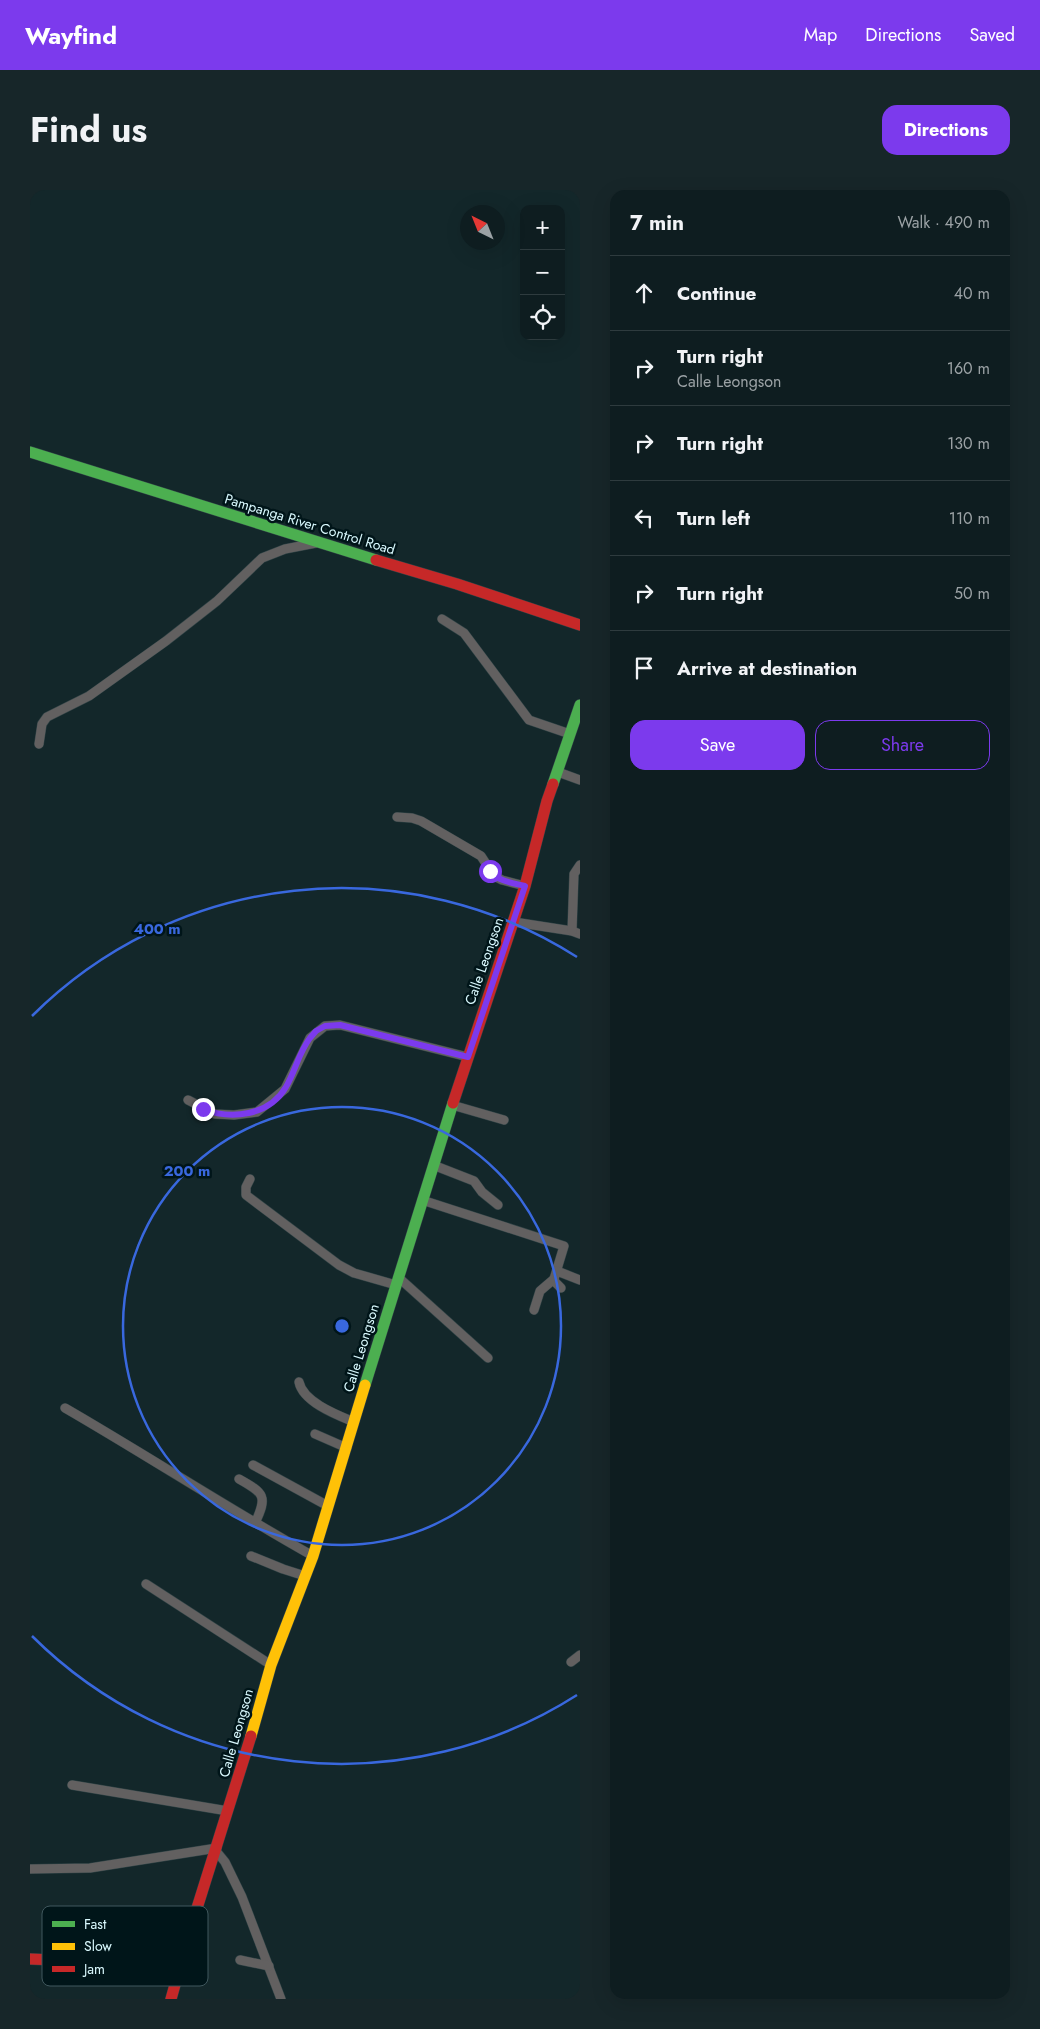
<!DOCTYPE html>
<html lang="en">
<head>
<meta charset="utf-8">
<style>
	body { margin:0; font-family:Jost,sans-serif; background:#172629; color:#f1f3f6 }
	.controls { position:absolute; right:15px; top:15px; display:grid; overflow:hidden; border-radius:10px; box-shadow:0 5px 20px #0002 }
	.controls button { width:45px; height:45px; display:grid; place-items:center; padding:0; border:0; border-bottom:1px solid #2e3b3e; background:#0e1d20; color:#f1f3f6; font:25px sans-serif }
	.compass { position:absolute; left:430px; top:15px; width:45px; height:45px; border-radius:50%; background:#0e1d20; box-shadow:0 5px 20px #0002; rotate:317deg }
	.stop { position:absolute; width:15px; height:15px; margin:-11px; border:4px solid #7c3aed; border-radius:50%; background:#fff }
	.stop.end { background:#7c3aed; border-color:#fff; box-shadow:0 1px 5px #0008 }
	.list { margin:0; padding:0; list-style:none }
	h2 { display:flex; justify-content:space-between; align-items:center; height:65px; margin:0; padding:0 20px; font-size:21px }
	h2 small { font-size:16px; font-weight:400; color:#9ba2a5 }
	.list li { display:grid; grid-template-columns:32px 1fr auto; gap:15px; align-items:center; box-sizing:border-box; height:75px; padding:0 20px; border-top:1px solid #2e3b3e }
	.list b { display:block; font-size:19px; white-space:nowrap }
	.list p { margin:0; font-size:16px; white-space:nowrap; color:#9ba2a5 }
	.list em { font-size:16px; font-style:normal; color:#9ba2a5 }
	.actions { display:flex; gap:10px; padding:15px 20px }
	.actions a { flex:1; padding:11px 0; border:1px solid #7c3aed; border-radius:15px; text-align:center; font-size:18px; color:#7c3aed }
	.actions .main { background:#7c3aed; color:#fff }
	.icon { flex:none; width:28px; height:28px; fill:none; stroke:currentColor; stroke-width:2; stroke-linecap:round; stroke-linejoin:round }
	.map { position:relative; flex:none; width:550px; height:1809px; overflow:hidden; border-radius:15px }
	header { display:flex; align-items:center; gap:30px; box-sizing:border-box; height:70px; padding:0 25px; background:#7c3aed; color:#fff }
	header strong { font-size:24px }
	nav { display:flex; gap:28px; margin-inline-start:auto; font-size:18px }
	.intro { display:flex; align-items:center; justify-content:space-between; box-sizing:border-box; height:120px; padding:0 30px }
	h1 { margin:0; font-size:35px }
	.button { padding:12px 22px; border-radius:15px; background:#7c3aed; color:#fff; font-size:18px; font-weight:700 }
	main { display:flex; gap:30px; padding:0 30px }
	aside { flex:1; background:#0e1d20; border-radius:15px; box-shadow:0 5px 20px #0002 }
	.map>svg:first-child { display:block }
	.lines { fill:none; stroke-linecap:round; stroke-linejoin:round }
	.street-casing { stroke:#304346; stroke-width:10 }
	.fast-casing { stroke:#304346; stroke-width:12 }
	.slow-casing { stroke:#304346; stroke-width:12 }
	.jam-casing { stroke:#304346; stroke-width:12 }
	.street { stroke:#626060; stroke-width:9 }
	.fast { stroke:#4caf50; stroke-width:11 }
	.slow { stroke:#ffc107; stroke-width:11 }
	.jam { stroke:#c62828; stroke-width:11 }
	.route { stroke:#7c3aed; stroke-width:6 }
	.ring { fill:none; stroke:#3968de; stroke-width:2.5 }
	.labels { text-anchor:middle; stroke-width:5; stroke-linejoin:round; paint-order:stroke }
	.street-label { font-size:14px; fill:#d9f9fe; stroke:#001519 }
	.key { fill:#001519; stroke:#41595e; stroke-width:1 }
	.key-label { font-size:14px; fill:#d9f9fe }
	.centre { fill:#3968de; stroke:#001519; stroke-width:2.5 }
	.ring-label { font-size:15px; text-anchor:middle; font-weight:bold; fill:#3968de; stroke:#001519; stroke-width:5; stroke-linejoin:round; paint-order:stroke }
</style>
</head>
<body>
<header>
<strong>Wayfind</strong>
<nav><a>Map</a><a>Directions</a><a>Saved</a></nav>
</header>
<div class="intro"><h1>Find us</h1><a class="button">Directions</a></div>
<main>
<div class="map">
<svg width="550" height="1809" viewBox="0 0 550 1809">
	<rect width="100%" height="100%" fill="#13272a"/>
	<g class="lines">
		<g class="street-casing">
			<g id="street">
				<path d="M 412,429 L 434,443 L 499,530 L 540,544"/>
				<path d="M 9,554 L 12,534 L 17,527 L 59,506 L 136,451 L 187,411 L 232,368 L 255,359 L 286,353"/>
				<path d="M 528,582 L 550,590"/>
				<path d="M 367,627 L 382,628 L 391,631 L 451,666 L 464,686 L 472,690 L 495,696"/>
				<path d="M 484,732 L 542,741 L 550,744"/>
				<path d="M 542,741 L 544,684 L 550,675"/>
				<path d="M 158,910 L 185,924 L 204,925 L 227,922 L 255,899 L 280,848 L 295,836 L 310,835 L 438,867"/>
				<path d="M 422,915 L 474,930"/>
				<path d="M 403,975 L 444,991 L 452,1002 L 468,1015"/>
				<path d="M 220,989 L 216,997 L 216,1005 L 309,1075 L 324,1083 L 366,1095"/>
				<path d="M 392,1010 L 534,1056 L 524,1089 L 525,1092 L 531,1098"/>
				<path d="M 527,1081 L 550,1090"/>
				<path d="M 368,1087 L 458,1168"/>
				<path d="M 504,1120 L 510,1101 L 524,1089"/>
				<path d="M 269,1192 C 273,1212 307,1225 324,1232"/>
				<path d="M 35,1218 C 118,1266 199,1319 283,1366"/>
				<path d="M 285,1244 L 317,1258"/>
				<path d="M 223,1275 L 298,1316"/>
				<path d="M 209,1289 C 234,1303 238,1306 225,1333"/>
				<path d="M 221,1366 L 253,1379 L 275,1386"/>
				<path d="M 116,1394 L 241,1475"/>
				<path d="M 541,1472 L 550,1465"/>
				<path d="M 42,1595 L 198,1621"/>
				<path d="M 186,1661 L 195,1672 L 212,1707 L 251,1809"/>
				<path d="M 0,1679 L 60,1678 L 187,1658"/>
				<path d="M 210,1770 L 239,1776"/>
			</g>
		</g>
		<g class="fast-casing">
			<g id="fast">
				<path d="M 0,262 L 346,370"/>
				<path d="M 523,594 L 550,515"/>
				<path d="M 335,1195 L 423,913"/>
			</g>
		</g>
		<g class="slow-casing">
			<path id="slow" d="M 221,1546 L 241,1475 L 283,1366 L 335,1195"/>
		</g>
		<g class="jam-casing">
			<g id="jam">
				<path d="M 346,370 L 427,394 L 550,435"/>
				<path d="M 423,913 L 495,696 L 517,611 L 523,594"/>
				<path d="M 0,1769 L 151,1775"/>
				<path d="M 141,1809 L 162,1734 L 221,1546"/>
			</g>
		</g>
		<use href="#street" class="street"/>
		<use href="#fast" class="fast"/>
		<use href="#slow" class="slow"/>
		<use href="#jam" class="jam"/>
	</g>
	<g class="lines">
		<path class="route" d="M 173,919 C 201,930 239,926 256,897 C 265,882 269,862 280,848 L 286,841 L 295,836 L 310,835 L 438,867 L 495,696 C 483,693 467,691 460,681"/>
	</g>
	<g class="ring">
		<circle cx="312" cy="1136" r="219"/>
		<path d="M547 1505A438 438 0 0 1 2 1446M2 826A438 438 0 0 1 547 767"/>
	</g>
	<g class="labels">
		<g class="street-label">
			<text transform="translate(280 334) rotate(17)" y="5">Pampanga River Control Road</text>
			<text transform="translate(454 771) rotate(-71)" y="5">Calle Leongson</text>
			<text transform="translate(331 1158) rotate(-73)" y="5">Calle Leongson</text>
			<text transform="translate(206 1543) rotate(-74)" y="5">Calle Leongson</text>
		</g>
	</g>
	<rect x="12" y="1716" width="166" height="80" rx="8" class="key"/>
	<rect x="22" y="1731" width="23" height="6" fill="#4caf50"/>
	<rect x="22" y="1753" width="23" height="7" fill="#ffc107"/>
	<rect x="22" y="1776" width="23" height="6" fill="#c62828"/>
	<g class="key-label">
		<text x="54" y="1739">Fast</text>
		<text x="54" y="1761">Slow</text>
		<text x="54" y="1784">Jam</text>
	</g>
	<circle cx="312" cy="1136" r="8" class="centre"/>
	<g class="ring-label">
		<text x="127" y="744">400 m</text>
		<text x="157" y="986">200 m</text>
	</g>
</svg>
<div class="controls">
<button>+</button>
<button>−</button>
<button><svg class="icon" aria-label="locate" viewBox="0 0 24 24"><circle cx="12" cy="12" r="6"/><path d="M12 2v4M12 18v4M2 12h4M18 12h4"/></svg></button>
</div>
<svg class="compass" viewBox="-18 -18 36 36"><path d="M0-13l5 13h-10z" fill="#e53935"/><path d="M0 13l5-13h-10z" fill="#9ba2a5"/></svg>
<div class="stop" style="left:460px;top:681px"></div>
<div class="stop end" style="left:173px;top:919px"></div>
</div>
<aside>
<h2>7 min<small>Walk · 490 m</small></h2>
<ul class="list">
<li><svg class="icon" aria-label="ahead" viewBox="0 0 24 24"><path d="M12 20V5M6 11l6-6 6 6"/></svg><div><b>Continue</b></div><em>40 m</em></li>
<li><svg class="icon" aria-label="right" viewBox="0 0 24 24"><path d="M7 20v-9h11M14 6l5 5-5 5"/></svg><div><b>Turn right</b><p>Calle Leongson</p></div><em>160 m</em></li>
<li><svg class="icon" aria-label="right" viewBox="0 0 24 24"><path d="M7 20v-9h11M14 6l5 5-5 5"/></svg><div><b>Turn right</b></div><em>130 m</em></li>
<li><svg class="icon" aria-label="left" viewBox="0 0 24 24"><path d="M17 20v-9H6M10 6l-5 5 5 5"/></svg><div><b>Turn left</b></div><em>110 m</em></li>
<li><svg class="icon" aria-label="right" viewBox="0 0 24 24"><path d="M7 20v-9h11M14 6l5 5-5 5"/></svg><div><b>Turn right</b></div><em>50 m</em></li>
<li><svg class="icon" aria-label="arrive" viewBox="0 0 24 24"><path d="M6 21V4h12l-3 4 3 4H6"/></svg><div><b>Arrive at destination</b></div></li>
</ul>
<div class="actions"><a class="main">Save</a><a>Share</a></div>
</aside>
</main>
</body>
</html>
